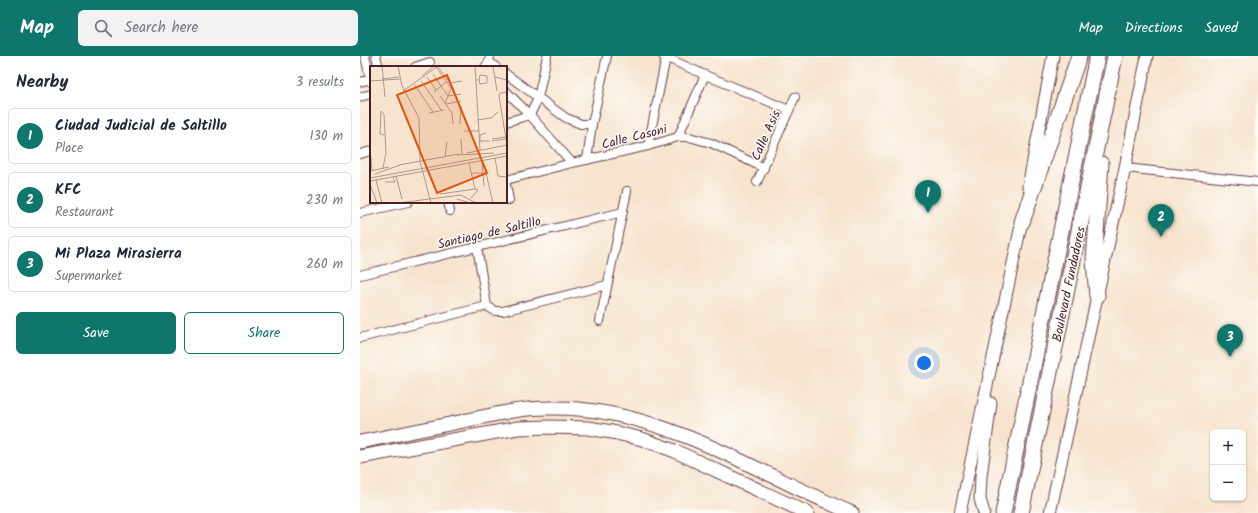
<!DOCTYPE html>
<html lang="en">
<head>
<meta charset="utf-8">
<style>
	body { margin:0; font-family:Kalam,sans-serif; background:#f2f2f3; color:#1f2937 }
	.controls { position:absolute; right:12px; bottom:12px; display:grid; overflow:hidden; border-radius:6px; box-shadow:0 1px 3px #0004 }
	.controls button { width:36px; height:36px; display:grid; place-items:center; padding:0; border:0; border-bottom:1px solid #e0e1e3; background:#fff; color:#1f2937; font:20px sans-serif }
	.you { position:absolute; left:564px; top:307px; width:14px; height:14px; margin:-10px; border:3px solid #fff; border-radius:50%; background:#1a73e8; box-shadow:0 0 0 6px #1a73e833 }
	.badge { display:grid; place-items:center; width:26px; height:26px; border-radius:50%; background:#0f766e; color:#fff; font-size:13px; font-weight:700 }
	.pin { position:absolute; translate:-50% -33px; filter:drop-shadow(0 1px 2px #0008) }
	.pin::after { content:''; position:absolute; top:21px; width:14px; height:12px; background:inherit; clip-path:polygon(0 0,100% 0,50% 100%) }
	.list { margin:0; padding:0; list-style:none }
	h2 { display:flex; justify-content:space-between; align-items:center; height:52px; margin:0; padding:0 16px; font-size:17px }
	h2 small { font-size:13px; font-weight:400; color:#747a83 }
	.list li { display:grid; grid-template-columns:26px 1fr auto; gap:12px; align-items:center; box-sizing:border-box; height:56px; margin:0 8px 8px; padding:0 8px; border:1px solid #e0e1e3; border-radius:6px }
	.list b { display:block; font-size:15px; white-space:nowrap }
	.list p { margin:0; font-size:13px; white-space:nowrap; color:#747a83 }
	.list em { font-size:13px; font-style:normal; color:#747a83 }
	.actions { display:flex; gap:8px; padding:12px 16px }
	.actions a { flex:1; padding:9px 0; border:1px solid #0f766e; border-radius:6px; text-align:center; font-size:14px; color:#0f766e }
	.actions .main { background:#0f766e; color:#fff }
	.icon { flex:none; width:22px; height:22px; fill:none; stroke:currentColor; stroke-width:2; stroke-linecap:round; stroke-linejoin:round }
	.map { position:relative; flex:none; width:898px; height:457px; overflow:hidden }
	header { display:flex; align-items:center; gap:24px; box-sizing:border-box; height:56px; padding:0 20px; background:#0f766e; color:#fff }
	header strong { font-size:19px }
	nav { display:flex; gap:22px; margin-inline-start:auto; font-size:14px }
	.search { width:280px; height:36px; background:#f2f2f3; display:flex; align-items:center; gap:10px; box-sizing:border-box; padding:0 14px; border-radius:6px; color:#747a83; font-size:15px }
	main { display:flex }
	aside { flex:1; background:#fff }
	.map>svg:first-child { display:block }
	.lines { fill:none; stroke-linecap:round; stroke-linejoin:round }
	.minor-casing { stroke:#643d43; stroke-width:10 }
	.secondary-casing { stroke:#643d43; stroke-width:13 }
	.primary-casing { stroke:#643d43; stroke-width:15 }
	.motorway-casing { stroke:#643d43; stroke-width:17 }
	.minor { stroke:#fff; stroke-width:8 }
	.secondary { stroke:#fff; stroke-width:11 }
	.primary { stroke:#fff; stroke-width:13 }
	.motorway { stroke:#fff; stroke-width:15 }
	.labels { text-anchor:middle; stroke-width:3; stroke-linejoin:round; paint-order:stroke }
	.street-label { font-size:13px; fill:#4a1f2b; stroke:#fdfcf7 }
	.inset-road { fill:none; stroke:#b2958d; stroke-width:1 }
	.view { fill:#e0560e; fill-opacity:0.15; stroke:#e0560e; stroke-width:2 }
	.inset-edge { fill:none; stroke:#4a1f2b; stroke-width:2 }
</style>
</head>
<body>
<header>
<strong>Map</strong>
<div class="search"><svg class="icon" aria-label="search" viewBox="0 0 24 24"><circle cx="10" cy="10" r="6"/><path d="M15 15l6 6"/></svg>Search here</div>
<nav><a>Map</a><a>Directions</a><a>Saved</a></nav>
</header>
<main>
<aside>
<h2>Nearby<small>3 results</small></h2>
<ul class="list">
<li><span class="badge">1</span><div><b>Ciudad Judicial de Saltillo</b><p>Place</p></div><em>130 m</em></li>
<li><span class="badge">2</span><div><b>KFC</b><p>Restaurant</p></div><em>230 m</em></li>
<li><span class="badge">3</span><div><b>Mi Plaza Mirasierra</b><p>Supermarket</p></div><em>260 m</em></li>
</ul>
<div class="actions"><a class="main">Save</a><a>Share</a></div>
</aside>
<div class="map">
<svg width="898" height="457" viewBox="0 0 898 457">
	<rect width="100%" height="100%" fill="#fdfcf7"/>
	<filter id="ink" filterUnits="userSpaceOnUse"><feTurbulence type="fractalNoise" baseFrequency=".025" numOctaves="2"/><feDisplacementMap in="SourceGraphic" scale="8" xChannelSelector="R" yChannelSelector="G"/><feConvolveMatrix kernelMatrix="1 2 1 2 8 2 1 2 1" color-interpolation-filters="sRGB"/></filter>
	<filter id="wash" filterUnits="userSpaceOnUse"><feTurbulence type="fractalNoise" baseFrequency=".012" numOctaves="4" result="noise"/><feDisplacementMap in="SourceGraphic" scale="16" xChannelSelector="R" yChannelSelector="G"/><feGaussianBlur stdDeviation="0.9" result="paint"/><feColorMatrix in="noise" values="0 0 0 0 0 0 0 0 0 0 0 0 0 0 0 0 0 1.4 0 .05"/><feComposite in="paint" operator="in"/></filter>
	<g filter="url(#wash)">
		<rect width="100%" height="100%" fill="#f7e4ce"/>
	</g>
	<g filter="url(#ink)">
		<g class="lines">
			<g class="minor-casing">
				<g id="minor">
					<path d="M 5,0 L 11,26"/>
					<path d="M 16,0 L 19,11"/>
					<path d="M 303,0 L 345,19 L 429,54"/>
					<path d="M 129,6 L 136,11"/>
					<path d="M 55,11 L 70,6"/>
					<path d="M 125,11 L 129,6 L 130,0"/>
					<path d="M 146,18 L 206,62 L 221,68 L 232,68"/>
					<path d="M 0,26 L 11,23"/>
					<path d="M 146,35 L 170,59 L 212,107"/>
					<path d="M 0,41 L 11,38"/>
					<path d="M 146,66 L 170,59 L 178,42 L 187,0"/>
					<path d="M 318,81 L 345,19"/>
					<path d="M 288,90 L 306,1"/>
					<path d="M 0,98 L 11,95"/>
					<path d="M 227,104 L 232,68 L 247,0"/>
					<path d="M 765,112 L 898,126"/>
					<path d="M 146,124 L 212,107 L 288,90 L 318,81 L 329,81 L 351,87 L 404,112"/>
					<path d="M 397,126 L 435,41"/>
					<path d="M 146,129 L 149,144"/>
					<path d="M 88,146 L 90,155"/>
					<path d="M 0,157 L 48,146"/>
					<path d="M 117,191 L 127,250"/>
					<path d="M 0,219 L 263,156"/>
					<path d="M 240,265 L 267,135"/>
					<path d="M 0,282 L 127,250 L 135,255 L 143,255 L 247,229"/>
				</g>
			</g>
			<g class="secondary-casing">
				<g id="secondary">
					<path d="M 668,131 L 693,0"/>
					<path d="M 600,457 L 663,160"/>
					<path d="M 624,457 L 620,443 L 621,420 L 631,347"/>
					<path d="M 690,457 L 765,112 L 787,0"/>
				</g>
			</g>
			<g class="primary-casing">
				<g id="primary">
					<path d="M 0,386 C 35,379 69,372 104,365 C 132,359 159,352 188,352 C 298,349 394,416 492,457"/>
					<path d="M 0,401 L 158,372 L 189,371 L 228,372 L 252,376 L 282,383 L 315,395 L 447,457"/>
				</g>
			</g>
			<g class="motorway-casing">
				<g id="motorway">
					<path d="M 662,166 L 719,0"/>
					<path d="M 737,240 L 734,205 L 741,108"/>
					<path d="M 643,457 L 737,0"/>
					<path d="M 661,457 L 755,0"/>
				</g>
			</g>
			<use href="#minor" class="minor"/>
			<use href="#secondary" class="secondary"/>
			<use href="#primary" class="primary"/>
			<use href="#motorway" class="motorway"/>
		</g>
	</g>
	<g class="labels">
		<g class="street-label">
			<text transform="translate(405 79) rotate(-66)" y="5">Calle Asis</text>
			<text transform="translate(274 80) rotate(-14)" y="5">Calle Casoni</text>
			<text transform="translate(129 176) rotate(-13)" y="5">Santiago de Saltillo</text>
			<text transform="translate(708 228) rotate(-78)" y="5">Boulevard Fundadores</text>
		</g>
	</g>
	<g transform="translate(10 10)">
		<rect width="137" height="137" fill="#f7e4ce"/>
		<path class="inset-road" d="M 12,0 L 15,31M 28,0 L 32,20 L 49,52 L 50,95 L 61,137M 105,0 L 110,84M 123,0 L 127,25M 66,1 L 82,23M 68,1 L 80,17M 63,8 L 73,23M 52,10 L 64,0M 57,11 L 66,24M 125,11 L 137,14M 12,13 L 29,11M 105,14 L 109,14 L 110,9 L 117,10 L 117,17 L 110,18 L 109,14M 0,15 L 30,13M 51,15 L 72,45M 80,17 L 92,15M 44,18 L 63,46M 74,24 L 78,30 L 91,28M 33,25 L 68,0M 64,26 L 76,16M 137,26 L 130,27 L 129,30 L 137,79M 70,30 L 82,47 L 83,58M 75,37 L 81,23M 76,38 L 91,35M 59,47 L 74,44M 107,54 L 121,52 L 128,46M 90,58 L 91,40M 94,65 L 108,65M 116,67 L 110,69 L 110,75 L 120,75M 91,73 L 92,88M 122,73 L 136,71M 122,75 L 136,73M 0,81 L 2,104M 97,87 L 137,79M 88,89 L 124,87M 75,91 L 77,76M 125,92 L 128,110 L 137,111M 112,95 L 114,120M 99,97 L 105,123 L 108,124 L 101,132M 29,99 L 89,88M 13,102 L 16,87 L 14,48 L 11,45 L 10,68 L 14,69M 0,105 L 19,101M 102,107 L 116,107 L 123,137M 5,108 L 30,99M 26,110 L 32,133M 0,112 L 137,87M 6,114 L 12,137M 0,115 L 137,90M 15,116 L 25,116 L 23,111M 0,118 L 7,137M 70,128 L 105,123M 87,133 L 100,137M 28,137 L 91,129 L 106,137"/>
		<path class="view" d="M 77,9 L 117,107 L 67,127 L 27,29 Z"/>
		<rect width="137" height="137" class="inset-edge"/>
	</g>
</svg>
<div class="controls">
<button>+</button>
<button>−</button>
</div>
<div class="you"></div>
<div class="pin badge" style="left:568px;top:157px">1</div>
<div class="pin badge" style="left:801px;top:181px">2</div>
<div class="pin badge" style="left:870px;top:301px">3</div>
</div>
</main>
</body>
</html>
